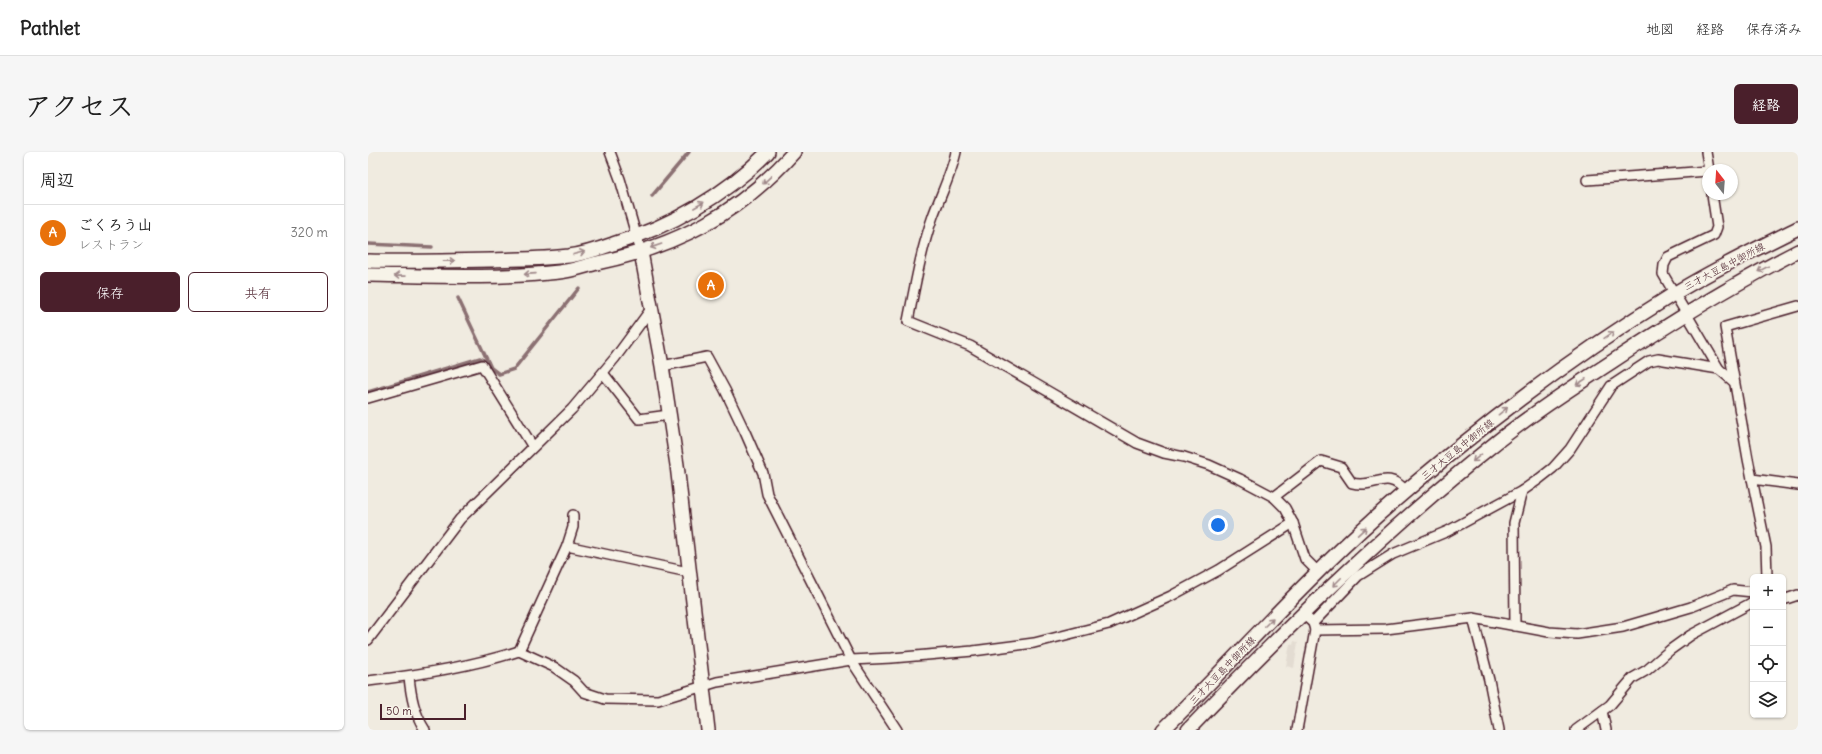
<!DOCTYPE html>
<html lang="ja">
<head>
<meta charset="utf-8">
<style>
	body { margin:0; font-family:Delius,"Klee One",sans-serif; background:#f6f6f6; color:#222 }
	.controls { position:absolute; right:12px; bottom:12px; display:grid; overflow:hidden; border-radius:6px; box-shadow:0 1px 3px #0004 }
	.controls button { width:36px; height:36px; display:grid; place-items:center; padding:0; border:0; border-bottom:1px solid #e0e0e0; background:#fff; color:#222; font:20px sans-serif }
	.compass { position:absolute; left:1334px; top:12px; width:36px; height:36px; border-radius:50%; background:#fff; box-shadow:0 1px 3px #0004; rotate:343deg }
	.scale { position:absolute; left:12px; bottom:10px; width:86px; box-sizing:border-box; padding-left:4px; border:2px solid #4a1f2b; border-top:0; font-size:11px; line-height:14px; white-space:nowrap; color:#4a1f2b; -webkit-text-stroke:3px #f7f3e8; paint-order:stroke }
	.you { position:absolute; left:850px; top:373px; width:14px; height:14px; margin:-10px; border:3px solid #fff; border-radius:50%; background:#1a73e8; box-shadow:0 0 0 6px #1a73e833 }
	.badge { display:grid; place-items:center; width:26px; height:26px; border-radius:50%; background:#4a1f2b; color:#fff; font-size:13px; font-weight:700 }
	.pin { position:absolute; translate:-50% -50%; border:2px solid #fff; box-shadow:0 1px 4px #0006 }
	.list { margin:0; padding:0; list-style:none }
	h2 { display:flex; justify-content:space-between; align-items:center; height:52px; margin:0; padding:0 16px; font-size:17px }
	h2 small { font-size:13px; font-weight:400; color:#767676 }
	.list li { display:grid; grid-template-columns:26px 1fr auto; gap:12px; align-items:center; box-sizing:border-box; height:56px; padding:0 16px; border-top:1px solid #e0e0e0 }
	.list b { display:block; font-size:15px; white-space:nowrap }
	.list p { margin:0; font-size:13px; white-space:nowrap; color:#767676 }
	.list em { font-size:13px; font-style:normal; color:#767676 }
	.actions { display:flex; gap:8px; padding:12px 16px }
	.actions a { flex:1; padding:9px 0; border:1px solid #4a1f2b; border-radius:6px; text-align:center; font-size:14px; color:#4a1f2b }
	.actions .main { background:#4a1f2b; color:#fff }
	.icon { flex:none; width:22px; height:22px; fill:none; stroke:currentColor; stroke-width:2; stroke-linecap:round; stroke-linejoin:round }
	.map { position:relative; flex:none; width:1430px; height:578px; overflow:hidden; border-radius:6px }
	header { display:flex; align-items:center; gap:24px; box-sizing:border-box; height:56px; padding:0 20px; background:#fff; border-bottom:1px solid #e0e0e0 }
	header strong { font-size:19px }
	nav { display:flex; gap:22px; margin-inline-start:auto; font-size:14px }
	.intro { display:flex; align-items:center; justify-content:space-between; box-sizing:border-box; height:96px; padding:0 24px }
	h1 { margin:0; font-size:28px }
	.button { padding:10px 18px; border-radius:6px; background:#4a1f2b; color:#fff; font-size:14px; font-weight:700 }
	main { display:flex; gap:24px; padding:0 24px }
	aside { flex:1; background:#fff; border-radius:6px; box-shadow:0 1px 3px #0004 }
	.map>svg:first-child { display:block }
	.built { fill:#e3dcd2 }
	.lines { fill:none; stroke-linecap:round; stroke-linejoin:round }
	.stream { stroke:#8b6f72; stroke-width:3.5 }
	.street-casing { stroke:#4a1f2b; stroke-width:12 }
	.secondary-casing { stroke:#4a1f2b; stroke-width:16 }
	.street { stroke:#f7f3e8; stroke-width:9 }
	.secondary { stroke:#f7f3e8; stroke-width:13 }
	.oneway { stroke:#a0898a }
	.labels { text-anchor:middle; stroke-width:3; stroke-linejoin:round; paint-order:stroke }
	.street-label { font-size:10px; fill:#4a1f2b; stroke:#f7f3e8 }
</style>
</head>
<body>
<header>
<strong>Pathlet</strong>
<nav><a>地図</a><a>経路</a><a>保存済み</a></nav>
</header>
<div class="intro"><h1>アクセス</h1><a class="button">経路</a></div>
<main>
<aside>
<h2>周辺<small></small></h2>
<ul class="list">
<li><span class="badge" style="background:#e8710a">A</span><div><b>ごくろう山</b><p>レストラン</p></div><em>320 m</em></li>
</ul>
<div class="actions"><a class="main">保存</a><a>共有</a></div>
</aside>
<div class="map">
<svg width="1430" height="578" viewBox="0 0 1430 578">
	<rect width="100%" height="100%" fill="#f0ebe0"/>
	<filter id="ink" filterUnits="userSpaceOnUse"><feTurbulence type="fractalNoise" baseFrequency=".025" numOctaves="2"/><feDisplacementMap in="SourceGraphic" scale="8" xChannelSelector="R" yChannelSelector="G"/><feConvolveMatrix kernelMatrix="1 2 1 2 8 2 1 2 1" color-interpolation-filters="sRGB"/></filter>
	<g filter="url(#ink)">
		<path class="built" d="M 926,489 L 930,490 L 926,516 L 918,514 L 922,492 L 925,493 Z"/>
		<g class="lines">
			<g class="stream">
				<path d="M 284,44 L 321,0"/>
				<path d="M 0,92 L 64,95"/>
				<path d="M 90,146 L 123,216 L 131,222 L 146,217 L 211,136"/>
				<path d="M 0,240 L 112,206 L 120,210"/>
			</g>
			<g class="street-casing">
				<g id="street">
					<path d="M 242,0 L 252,27 L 273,100"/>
					<path d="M 588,0 C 583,23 573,42 565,64 C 553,98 547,134 540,169 L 602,194 L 769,291 L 796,301 L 816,305 L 841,313 L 872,327 L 906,345 L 917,356 L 925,371 L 937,407 L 950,420"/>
					<path d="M 1338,0 L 1341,18"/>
					<path d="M 1219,28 L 1340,19"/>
					<path d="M 1344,42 L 1349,75 L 1346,83 L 1300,105 L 1296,113 L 1295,122 L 1351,217 L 1366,230"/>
					<path d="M 294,214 L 339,205 L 357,238 L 377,280 L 395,321 L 399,342 L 437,417 L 483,508 L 529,578"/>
					<path d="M 235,221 L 271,267 L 301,263"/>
					<path d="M 0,246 L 114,213 L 165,295"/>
					<path d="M 1384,327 L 1430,333"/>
					<path d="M 906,345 L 953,309 L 973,315 L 984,331 C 1007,337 1018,316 1038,339"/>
					<path d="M 199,394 L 205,375 L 205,363"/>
					<path d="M 1399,425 L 1398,395 L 1380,307 L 1357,175 L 1430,154"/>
					<path d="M 1415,446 L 1418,447 L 1430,443"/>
					<path d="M 1105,466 L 1121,528 L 1131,578"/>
					<path d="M 945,471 L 990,424 L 1025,402 L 1080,379 L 1154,339 L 1171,327 L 1185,316 L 1202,297 L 1243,234 L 1281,209 L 1290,207 L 1351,217"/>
					<path d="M 1147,474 L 1146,371 L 1154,339"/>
					<path d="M 947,478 L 1018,477 L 1105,466 L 1181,480 L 1209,482 L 1255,475 L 1323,455 L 1365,438 L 1385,440"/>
					<path d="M 0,488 L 92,367 L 204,257 L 247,206 L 283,157"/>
					<path d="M 151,499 L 199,394 L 320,420"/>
					<path d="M 41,525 C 43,544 46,561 57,578"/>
					<path d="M 0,529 C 51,523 102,515 151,499 L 186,515 L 206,529 L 216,540 L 237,547 L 290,548 L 349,530 L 483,508 L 524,506 L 605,499 L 666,491 L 741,472 L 803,444 L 851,418 L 925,371"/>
					<path d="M 1234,559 L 1238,578"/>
					<path d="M 929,578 L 947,478 L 945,471 L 936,463"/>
					<path d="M 1208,578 L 1242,553 L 1265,526 L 1279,518 L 1302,498 L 1323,483 L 1385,450"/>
				</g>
			</g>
			<g class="secondary-casing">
				<g id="secondary">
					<path d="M 273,100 L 294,214 L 309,313 L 340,578"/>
					<path d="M 0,109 C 42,110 83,109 125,108 C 150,107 176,107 201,104 C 215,102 231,97 245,92 C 303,74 357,43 400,0"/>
					<path d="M 0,123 C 64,124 128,127 191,120 C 204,119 217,114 229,111 C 309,94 372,61 426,0"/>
					<path d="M 795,578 C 867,507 934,431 1009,364 C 1102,282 1199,208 1304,143 C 1344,118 1388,97 1430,76"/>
					<path d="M 820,578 C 915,479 1013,383 1120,297 C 1159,265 1202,237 1245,209 C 1305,169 1366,132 1430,99"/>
				</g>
			</g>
			<use href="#street" class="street"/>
			<use href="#secondary" class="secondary"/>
		</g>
		<defs><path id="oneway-shaft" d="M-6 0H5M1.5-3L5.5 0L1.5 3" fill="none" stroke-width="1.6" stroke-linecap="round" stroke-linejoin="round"/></defs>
		<g class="oneway">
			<use href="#oneway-shaft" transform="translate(399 28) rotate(137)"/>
			<use href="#oneway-shaft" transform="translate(331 53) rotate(-30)"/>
			<use href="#oneway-shaft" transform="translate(288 94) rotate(161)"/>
			<use href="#oneway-shaft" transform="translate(211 101) rotate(-14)"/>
			<use href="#oneway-shaft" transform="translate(81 109) rotate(-2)"/>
			<use href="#oneway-shaft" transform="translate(1395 117) rotate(152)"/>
			<use href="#oneway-shaft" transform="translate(162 122) rotate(176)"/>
			<use href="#oneway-shaft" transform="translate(32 124) rotate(-179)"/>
			<use href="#oneway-shaft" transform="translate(1241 183) rotate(-34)"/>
			<use href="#oneway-shaft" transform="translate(1213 230) rotate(147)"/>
			<use href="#oneway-shaft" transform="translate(1135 259) rotate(-39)"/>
			<use href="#oneway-shaft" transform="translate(1109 306) rotate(140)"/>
			<use href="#oneway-shaft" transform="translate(994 379) rotate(-43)"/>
			<use href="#oneway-shaft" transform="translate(969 430) rotate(135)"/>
			<use href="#oneway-shaft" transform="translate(901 470) rotate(-45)"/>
		</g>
	</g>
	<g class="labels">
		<g class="street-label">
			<text transform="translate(1356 114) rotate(-28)" y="4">三才大豆島中御所線</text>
			<text transform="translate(1089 297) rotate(-39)" y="4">三才大豆島中御所線</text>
			<text transform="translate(854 518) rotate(-46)" y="4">三才大豆島中御所線</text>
		</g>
	</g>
</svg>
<div class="controls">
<button>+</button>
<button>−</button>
<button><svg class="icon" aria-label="locate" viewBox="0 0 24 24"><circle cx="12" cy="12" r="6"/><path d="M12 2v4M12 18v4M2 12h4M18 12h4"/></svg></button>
<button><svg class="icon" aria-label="layers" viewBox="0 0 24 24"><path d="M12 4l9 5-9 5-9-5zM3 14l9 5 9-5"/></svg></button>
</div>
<svg class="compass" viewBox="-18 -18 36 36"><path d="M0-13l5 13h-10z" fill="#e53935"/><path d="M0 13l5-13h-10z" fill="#767676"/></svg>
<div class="scale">50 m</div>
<div class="you"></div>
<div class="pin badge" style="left:343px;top:133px;background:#e8710a">A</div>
</div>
</main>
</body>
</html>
